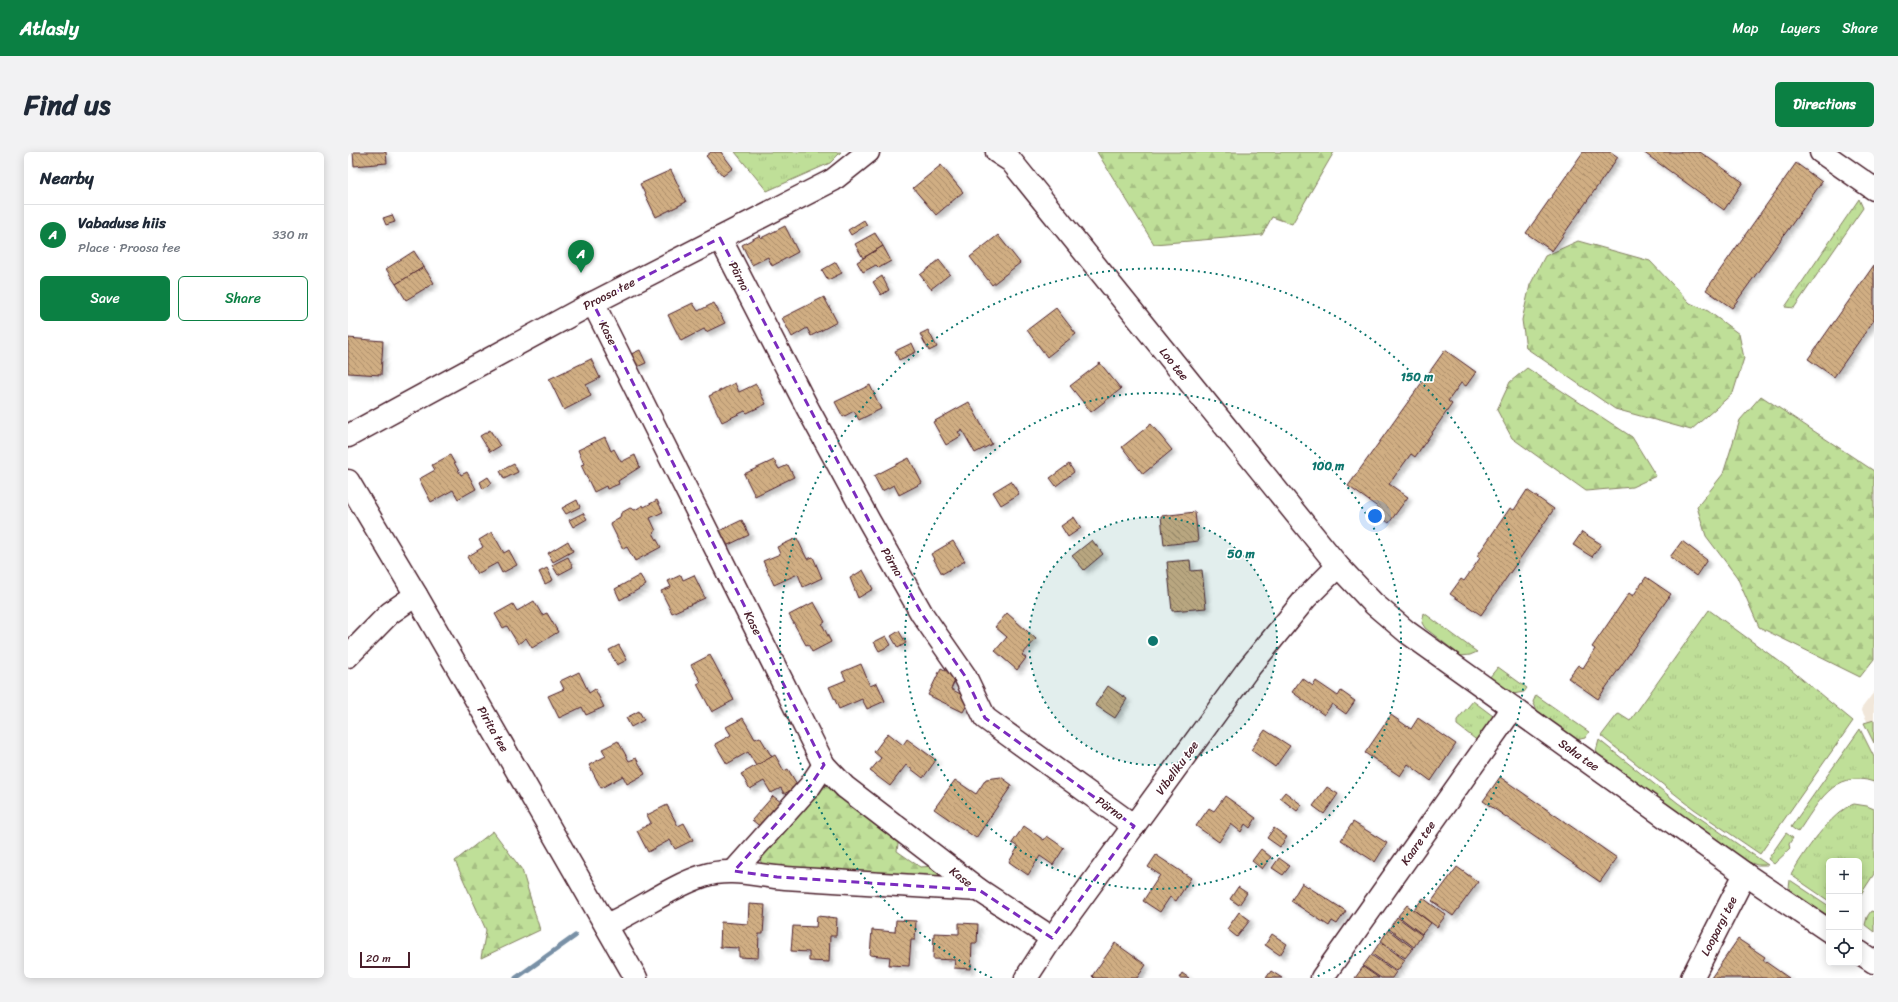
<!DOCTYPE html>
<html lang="en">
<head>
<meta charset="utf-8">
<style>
	body { margin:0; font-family:Sriracha,sans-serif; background:#f2f2f3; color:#1f2937 }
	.controls { position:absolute; right:12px; bottom:12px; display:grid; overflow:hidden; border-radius:6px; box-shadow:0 2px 10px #0003 }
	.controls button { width:36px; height:36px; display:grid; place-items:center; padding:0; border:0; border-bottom:1px solid #e0e1e3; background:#fff; color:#1f2937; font:20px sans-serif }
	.scale { position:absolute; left:12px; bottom:10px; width:50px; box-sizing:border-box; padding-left:4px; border:2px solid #4a1f2b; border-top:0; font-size:11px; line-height:14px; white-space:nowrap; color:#4a1f2b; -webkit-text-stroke:3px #fff; paint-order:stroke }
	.you { position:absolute; left:1027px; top:364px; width:14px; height:14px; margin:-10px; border:3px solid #fff; border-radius:50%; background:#1a73e8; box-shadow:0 0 0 6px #1a73e833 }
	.badge { display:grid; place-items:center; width:26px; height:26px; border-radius:50%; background:#0b8043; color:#fff; font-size:13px; font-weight:700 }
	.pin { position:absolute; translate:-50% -33px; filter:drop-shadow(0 1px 2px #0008) }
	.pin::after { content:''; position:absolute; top:21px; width:14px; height:12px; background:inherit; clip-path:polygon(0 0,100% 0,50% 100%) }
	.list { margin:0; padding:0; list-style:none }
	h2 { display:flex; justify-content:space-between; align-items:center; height:52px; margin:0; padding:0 16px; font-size:17px }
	h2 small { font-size:13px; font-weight:400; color:#747a83 }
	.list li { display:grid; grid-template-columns:26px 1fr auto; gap:12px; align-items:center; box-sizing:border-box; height:60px; padding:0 16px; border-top:1px solid #e0e1e3 }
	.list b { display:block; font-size:15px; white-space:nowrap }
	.list p { margin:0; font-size:13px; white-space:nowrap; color:#747a83 }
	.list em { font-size:13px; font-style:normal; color:#747a83 }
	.actions { display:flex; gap:8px; padding:12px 16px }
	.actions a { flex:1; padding:9px 0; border:1px solid #0b8043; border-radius:6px; text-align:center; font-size:14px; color:#0b8043 }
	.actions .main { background:#0b8043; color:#fff }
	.icon { flex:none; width:22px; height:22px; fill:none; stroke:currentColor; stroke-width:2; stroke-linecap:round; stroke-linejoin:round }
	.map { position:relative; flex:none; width:1526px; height:826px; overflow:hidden; border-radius:6px }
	header { display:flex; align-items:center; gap:24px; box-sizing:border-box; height:56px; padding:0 20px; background:#0b8043; color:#fff }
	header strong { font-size:19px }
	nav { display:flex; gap:22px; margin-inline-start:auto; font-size:14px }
	.intro { display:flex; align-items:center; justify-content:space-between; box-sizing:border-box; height:96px; padding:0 24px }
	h1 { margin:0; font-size:28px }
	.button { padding:10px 18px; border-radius:6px; background:#0b8043; color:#fff; font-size:14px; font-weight:700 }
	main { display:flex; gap:24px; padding:0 24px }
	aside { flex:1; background:#fff; border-radius:6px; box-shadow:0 2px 10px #0003 }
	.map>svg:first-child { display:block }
	.built { fill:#f1e7da }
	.grass { fill:url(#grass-tufts); stroke:#847f62 }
	.forest { fill:url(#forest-firs); stroke:#847f62 }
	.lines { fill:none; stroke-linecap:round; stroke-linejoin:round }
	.stream { stroke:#7890a6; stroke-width:5 }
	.building { fill:url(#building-back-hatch); stroke:#4a1f2b; filter:url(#shadow) }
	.minor-casing { stroke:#4a1f2b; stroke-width:25 }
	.minor { stroke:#fff; stroke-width:22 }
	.marked { fill:none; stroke:#7b2cbf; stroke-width:3; stroke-dasharray:8 5; stroke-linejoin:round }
	.ring { fill:none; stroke:#0f766e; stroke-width:2; stroke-dasharray:2 4 }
	.labels { text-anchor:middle; stroke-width:3.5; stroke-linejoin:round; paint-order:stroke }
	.street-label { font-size:12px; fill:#4a1f2b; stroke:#fff }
	.centre { fill:#0f766e; stroke:#fff; stroke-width:2 }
	.ring-label { font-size:12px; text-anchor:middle; font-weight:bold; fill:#0f766e; stroke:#fff; stroke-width:3.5; stroke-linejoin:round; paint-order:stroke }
</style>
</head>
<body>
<header>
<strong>Atlasly</strong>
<nav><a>Map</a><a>Layers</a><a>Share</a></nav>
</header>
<div class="intro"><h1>Find us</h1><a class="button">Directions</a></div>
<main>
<aside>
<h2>Nearby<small></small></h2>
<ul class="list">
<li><span class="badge">A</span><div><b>Vabaduse hiis</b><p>Place · Proosa tee</p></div><em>330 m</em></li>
</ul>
<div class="actions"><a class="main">Save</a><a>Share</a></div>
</aside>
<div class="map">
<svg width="1526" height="826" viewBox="0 0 1526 826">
	<defs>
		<pattern id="grass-tufts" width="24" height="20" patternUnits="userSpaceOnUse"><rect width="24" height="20" fill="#bfdf98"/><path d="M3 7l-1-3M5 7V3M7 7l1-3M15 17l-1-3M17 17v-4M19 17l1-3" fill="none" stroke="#a6bf83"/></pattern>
		<pattern id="forest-firs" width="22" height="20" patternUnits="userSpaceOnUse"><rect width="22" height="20" fill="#bfdf98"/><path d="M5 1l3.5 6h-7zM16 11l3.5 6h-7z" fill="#a6bf83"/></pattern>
		<pattern id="building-back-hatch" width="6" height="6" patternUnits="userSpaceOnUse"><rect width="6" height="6" fill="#d0ae83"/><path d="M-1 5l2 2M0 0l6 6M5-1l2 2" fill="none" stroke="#ab8d6b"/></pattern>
		<filter id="shadow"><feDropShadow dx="3.5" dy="3.5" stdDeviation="2" flood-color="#0004"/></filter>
	</defs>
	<rect width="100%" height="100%" fill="#fff"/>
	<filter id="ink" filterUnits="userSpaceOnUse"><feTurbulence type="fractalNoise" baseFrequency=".025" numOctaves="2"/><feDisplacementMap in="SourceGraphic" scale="8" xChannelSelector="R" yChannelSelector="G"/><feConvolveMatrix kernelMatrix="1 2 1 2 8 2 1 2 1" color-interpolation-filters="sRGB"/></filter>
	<g filter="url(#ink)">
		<path class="built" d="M 1526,540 L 1526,583 L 1513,557 Z"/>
		<g class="grass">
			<path d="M 387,0 L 493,0 L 482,11 L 419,39 Z"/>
			<path d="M 1511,47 L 1515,56 L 1446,156 L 1437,155 Z"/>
			<path d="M 1361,458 L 1443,518 L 1505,569 L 1412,702 L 1346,657 L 1253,584 L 1269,563 L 1271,562 L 1282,569 Z"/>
			<path d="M 1076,461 L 1129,500 L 1122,503 L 1113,504 L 1077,476 L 1074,471 Z"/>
			<path d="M 1150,515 L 1179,536 L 1176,540 L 1165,542 L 1141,526 Z"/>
			<path d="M 1188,543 L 1241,580 L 1237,586 L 1228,588 L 1190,560 L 1185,550 Z"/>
			<path d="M 1125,549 L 1145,564 L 1145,567 L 1131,590 L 1109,573 L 1109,568 Z"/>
			<path d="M 1526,568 L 1526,591 L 1516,571 Z"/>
			<path d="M 1512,577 L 1526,605 L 1526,630 C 1486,616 1469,653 1450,680 L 1443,675 Z"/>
			<path d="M 1251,588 L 1330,651 L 1420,713 L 1409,713 L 1398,709 L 1253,606 L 1248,599 Z"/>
			<path d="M 1506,652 L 1519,654 L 1526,657 L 1526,722 L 1511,745 L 1511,709 L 1481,709 L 1481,749 L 1443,723 C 1454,703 1484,659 1506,652 Z"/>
			<path d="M 1438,681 L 1445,686 L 1441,692 L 1442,697 L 1426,712 L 1420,707 Z"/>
			<path d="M 1442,728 L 1481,754 L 1481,764 L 1444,741 L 1441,736 Z"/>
			<path d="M 1523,759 L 1526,760 L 1526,780 L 1517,773 L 1519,765 Z"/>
		</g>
		<g class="forest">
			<path d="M 749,0 L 986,0 L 944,72 L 924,65 L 914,83 L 806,92 Z"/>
			<path d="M 1230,89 L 1302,109 L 1342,151 L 1360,159 L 1391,182 L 1396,206 L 1385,241 L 1343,278 L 1267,257 L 1178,196 L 1174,168 L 1182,133 L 1197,104 Z"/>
			<path d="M 1179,216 L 1284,285 L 1308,324 L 1284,335 L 1238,339 L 1164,286 L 1149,258 L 1162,230 Z"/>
			<path d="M 1413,244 L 1526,319 L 1526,507 L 1512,525 L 1411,475 L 1389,425 L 1358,384 L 1349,355 L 1375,322 L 1392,268 Z"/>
			<path d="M 480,632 L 551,686 L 549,699 L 572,715 L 588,714 L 594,722 L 590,731 L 415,715 L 411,705 L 472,637 Z"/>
			<path d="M 145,679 L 174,718 L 192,778 L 133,806 L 138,778 L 107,709 Z"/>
		</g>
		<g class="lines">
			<path class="stream" d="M 168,826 L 227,784"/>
		</g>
		<g class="building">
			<path d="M 5,0 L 38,0 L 39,11 L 6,14 Z"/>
			<path d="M 363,0 L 373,0 L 385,16 L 375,24 L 358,4 Z"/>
			<path d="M 1235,0 L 1263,0 L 1270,5 L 1204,99 L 1178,81 Z"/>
			<path d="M 1295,0 L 1352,0 L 1395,30 L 1376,58 Z"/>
			<path d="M 1448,11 L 1474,30 L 1384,156 L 1358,138 Z"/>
			<path d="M 593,13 L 615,40 L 588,63 L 565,36 Z"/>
			<path d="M 323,18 L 338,50 L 308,65 L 292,32 Z"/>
			<path d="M 44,63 L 47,70 L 38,73 L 35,66 Z"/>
			<path d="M 516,68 L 519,73 L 503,83 L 500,78 Z"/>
			<path d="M 437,74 L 450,100 L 424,114 L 420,105 L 404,113 L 394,93 L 412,83 L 413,86 Z"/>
			<path d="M 527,81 L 535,94 L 515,106 L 507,92 Z"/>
			<path d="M 650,83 L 672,111 L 644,133 L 622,105 Z"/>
			<path d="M 535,94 L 543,109 L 531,116 L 528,113 L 515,120 L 509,110 Z"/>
			<path d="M 66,99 L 76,115 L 48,132 L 38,117 Z"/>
			<path d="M 591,108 L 602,122 L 583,137 L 572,123 Z"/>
			<path d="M 488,110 L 494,121 L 480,128 L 474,118 Z"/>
			<path d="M 1526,113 L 1526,168 L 1486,225 L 1460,207 Z"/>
			<path d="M 76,115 L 86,131 L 58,148 L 48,132 Z"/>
			<path d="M 534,124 L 541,138 L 533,143 L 525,130 Z"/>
			<path d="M 476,145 L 489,170 L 463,184 L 459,176 L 444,185 L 434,166 Z"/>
			<path d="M 345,151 L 350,159 L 366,151 L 377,171 L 358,180 L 356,177 L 333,189 L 320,163 Z"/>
			<path d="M 708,156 L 728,182 L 699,205 L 679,178 Z"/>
			<path d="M 580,178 L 589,195 L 581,199 L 572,182 Z"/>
			<path d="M 0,186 L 35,189 L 33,223 L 0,221 Z"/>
			<path d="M 564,191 L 568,200 L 551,208 L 547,199 Z"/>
			<path d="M 292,198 L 298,211 L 289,215 L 283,202 Z"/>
			<path d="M 1097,198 L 1128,220 L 1118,234 L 1113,231 L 1100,249 L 1104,252 L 1067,305 L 1063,302 L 1041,332 L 1060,345 L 1041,371 L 1027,361 L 1031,356 L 1000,334 Z"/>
			<path d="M 243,207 L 252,226 L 238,233 L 243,244 L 216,258 L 201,227 Z"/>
			<path d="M 752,211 L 773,237 L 743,260 L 722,234 Z"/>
			<path d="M 387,231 L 391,240 L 408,232 L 418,252 L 399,261 L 397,259 L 374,270 L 361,244 Z"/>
			<path d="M 522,233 L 533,257 L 511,268 L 506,259 L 495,265 L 487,250 Z"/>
			<path d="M 621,250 L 644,292 L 627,301 L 614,278 L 610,280 L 613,284 L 598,293 L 585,270 Z"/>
			<path d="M 803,272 L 824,298 L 795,322 L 774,295 Z"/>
			<path d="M 142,278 L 152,294 L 142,300 L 132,284 Z"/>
			<path d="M 257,285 L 263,299 L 266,297 L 273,310 L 287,303 L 292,315 L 270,329 L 271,332 L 259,337 L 258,334 L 246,340 L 233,313 L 236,312 L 230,298 Z"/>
			<path d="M 102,303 L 113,323 L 119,320 L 128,337 L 110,347 L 105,338 L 83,350 L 71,327 L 87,318 L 84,313 Z"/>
			<path d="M 561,306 L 574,331 L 551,343 L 546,333 L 534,339 L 526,324 Z"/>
			<path d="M 426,308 L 431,317 L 440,313 L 446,325 L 407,344 L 396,322 Z"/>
			<path d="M 166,312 L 170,320 L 156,327 L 152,319 Z"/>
			<path d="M 721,312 L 726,320 L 708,334 L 702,326 Z"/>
			<path d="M 140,325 L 144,331 L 135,337 L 132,330 Z"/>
			<path d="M 663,329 L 671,342 L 653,353 L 645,340 Z"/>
			<path d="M 1179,338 L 1206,357 L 1133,463 L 1102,442 L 1113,427 L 1116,429 L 1132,406 L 1129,404 L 1162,356 L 1166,358 Z"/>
			<path d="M 229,348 L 232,355 L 218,362 L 214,356 Z"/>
			<path d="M 309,348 L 315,360 L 302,366 L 308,379 L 305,381 L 313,395 L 287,409 L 279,395 L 275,397 L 262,371 L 272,365 L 273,361 L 282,356 L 287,358 L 295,353 L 296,355 Z"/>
			<path d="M 847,360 L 850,389 L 816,393 L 813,364 Z"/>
			<path d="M 235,361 L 239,367 L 225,375 L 221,368 Z"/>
			<path d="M 726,365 L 733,376 L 720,385 L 713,374 Z"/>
			<path d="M 394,368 L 401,383 L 376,395 L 369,380 Z"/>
			<path d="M 144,380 L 156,401 L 161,398 L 169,413 L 154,421 L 149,411 L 129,422 L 119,405 L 135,395 L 131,388 Z"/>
			<path d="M 1234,380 L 1253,392 L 1244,405 L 1225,393 Z"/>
			<path d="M 449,386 L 459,407 L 465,405 L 474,426 L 455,435 L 450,422 L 426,433 L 415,409 L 432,402 L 429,395 Z"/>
			<path d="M 744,388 L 755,402 L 736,418 L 724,404 Z"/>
			<path d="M 220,389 L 225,399 L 205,410 L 200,401 Z"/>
			<path d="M 605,389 L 617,409 L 594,422 L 583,402 Z"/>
			<path d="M 1334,389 L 1359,408 L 1348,424 L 1322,405 Z"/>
			<path d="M 220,405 L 225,415 L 210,423 L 204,413 Z"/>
			<path d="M 842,408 L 843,419 L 854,418 L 858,456 L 824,459 L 819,410 Z"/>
			<path d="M 199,416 L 205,428 L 197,432 L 191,420 Z"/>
			<path d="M 515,418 L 525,437 L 510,446 L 502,426 Z"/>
			<path d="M 292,423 L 298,433 L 272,448 L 267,437 Z"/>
			<path d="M 333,423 L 335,428 L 346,423 L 357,446 L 324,461 L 313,439 L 323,435 L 320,429 Z"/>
			<path d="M 1298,425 L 1323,442 L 1250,547 L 1220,526 L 1230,513 L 1235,516 L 1247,497 L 1244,495 L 1281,441 L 1285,444 Z"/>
			<path d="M 186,449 L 194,463 L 199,461 L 210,480 L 184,496 L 178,486 L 170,492 L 159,474 L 155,476 L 147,462 L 165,452 L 169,459 Z"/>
			<path d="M 466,450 L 477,470 L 474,472 L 483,490 L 464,500 L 460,492 L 458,493 L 441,463 Z"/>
			<path d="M 659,461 L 688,487 L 674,503 L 678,506 L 669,518 L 647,499 L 659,485 L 647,475 Z"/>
			<path d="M 551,479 L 558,491 L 550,496 L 543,484 Z"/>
			<path d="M 538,484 L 543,493 L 531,499 L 526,490 Z"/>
			<path d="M 271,493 L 279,508 L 269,513 L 261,498 Z"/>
			<path d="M 362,503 L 386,548 L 364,560 L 349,532 L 353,530 L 343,513 Z"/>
			<path d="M 513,512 L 522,534 L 529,531 L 537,549 L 519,557 L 514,547 L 491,557 L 481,535 L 498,528 L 494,520 Z"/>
			<path d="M 593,516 L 609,524 L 603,537 L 622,547 L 615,560 L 580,543 Z"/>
			<path d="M 231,520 L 241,541 L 247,537 L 256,555 L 238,563 L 234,555 L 211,566 L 200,544 L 216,537 L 212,529 Z"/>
			<path d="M 954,526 L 965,534 L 968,529 L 990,544 L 993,539 L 1007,549 L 998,562 L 984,552 L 976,563 L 944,540 Z"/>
			<path d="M 760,534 L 779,547 L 767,566 L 747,553 Z"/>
			<path d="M 291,559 L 296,568 L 283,575 L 278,566 Z"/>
			<path d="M 1043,563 L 1063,577 L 1070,566 L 1108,592 L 1083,629 L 1060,612 L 1052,624 L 1017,601 Z"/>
			<path d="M 395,566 L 407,587 L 412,585 L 424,605 L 408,614 L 400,600 L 379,612 L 367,592 L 383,583 L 378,575 Z"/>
			<path d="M 917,578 L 942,594 L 927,615 L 903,598 Z"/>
			<path d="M 540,581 L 555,593 L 559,587 L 588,608 L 575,626 L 558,613 L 542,634 L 522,619 L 533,606 L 526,600 Z"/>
			<path d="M 270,589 L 281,609 L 288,606 L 297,622 L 279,632 L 275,624 L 253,636 L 241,613 L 258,604 L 254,597 Z"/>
			<path d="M 427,603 L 436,619 L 440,617 L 450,634 L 436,642 L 433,636 L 423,641 L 416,629 L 402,637 L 393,622 Z"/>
			<path d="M 653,625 L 664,633 L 628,686 L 586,657 L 607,628 L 628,642 L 638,627 Z"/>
			<path d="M 1152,625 L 1269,706 L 1252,730 L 1135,649 Z"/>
			<path d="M 979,635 L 990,642 L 976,662 L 965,654 Z"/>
			<path d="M 937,640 L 954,653 L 949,659 L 932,646 Z"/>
			<path d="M 425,644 L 433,650 L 414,676 L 404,668 Z"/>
			<path d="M 877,644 L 908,666 L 902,676 L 897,672 L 893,680 L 883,672 L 871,690 L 848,674 L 861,656 L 866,659 Z"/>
			<path d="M 319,653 L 330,674 L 336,671 L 345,688 L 327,697 L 322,688 L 300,700 L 289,679 L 303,671 L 299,663 Z"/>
			<path d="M 1005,670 L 1039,691 L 1027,710 L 993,688 Z"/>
			<path d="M 676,674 L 696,688 L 699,684 L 716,696 L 705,713 L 692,704 L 680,723 L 661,710 L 670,695 L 664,691 Z"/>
			<path d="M 926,676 L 939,685 L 932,695 L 919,686 Z"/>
			<path d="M 913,697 L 923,705 L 914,717 L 904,709 Z"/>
			<path d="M 808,703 L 843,726 L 828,749 L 822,745 L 812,760 L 795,749 L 812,723 L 800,715 Z"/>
			<path d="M 931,706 L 942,714 L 935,723 L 924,716 Z"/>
			<path d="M 1109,715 L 1130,730 L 1105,764 L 1084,749 Z"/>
			<path d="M 954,731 L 998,759 L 989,772 L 984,769 L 981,774 L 943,749 Z"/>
			<path d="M 890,735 L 899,741 L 891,753 L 882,747 Z"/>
			<path d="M 1075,746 L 1098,763 L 1089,775 L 1066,758 Z"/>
			<path d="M 401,752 L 417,753 L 415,782 L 411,782 L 410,806 L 391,805 L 391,796 L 372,795 L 373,770 L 400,772 Z"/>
			<path d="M 1059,753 L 1083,771 L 1074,782 L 1050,764 Z"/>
			<path d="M 891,760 L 902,768 L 889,785 L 879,777 Z"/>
			<path d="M 469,764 L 489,766 L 488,784 L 482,784 L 481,810 L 461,809 L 461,800 L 443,799 L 445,774 L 468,775 Z"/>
			<path d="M 1049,765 L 1074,783 L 1066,795 L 1041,777 Z"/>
			<path d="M 548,768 L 568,769 L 567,788 L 563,788 L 561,814 L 541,813 L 542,805 L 522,803 L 524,778 L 547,780 Z"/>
			<path d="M 611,771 L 630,772 L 629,791 L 624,791 L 623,817 L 606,816 L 607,808 L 585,807 L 586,781 L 611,782 Z"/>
			<path d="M 1040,778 L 1065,796 L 1057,806 L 1033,789 Z"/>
			<path d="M 924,782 L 939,792 L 932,803 L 917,793 Z"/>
			<path d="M 1390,787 L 1417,805 L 1415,808 L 1441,826 L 1363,826 Z"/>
			<path d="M 1032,790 L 1057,808 L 1049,819 L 1024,802 Z"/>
			<path d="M 767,791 L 798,813 L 789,826 L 746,826 L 744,824 Z"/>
			<path d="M 1023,803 L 1048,820 L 1044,826 L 1033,826 L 1015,814 Z"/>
			<path d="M 1015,815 L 1031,826 L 1007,826 Z"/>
			<path d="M 923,819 L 934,826 L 918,826 Z"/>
			<path d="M 834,821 L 841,826 L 831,826 Z"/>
		</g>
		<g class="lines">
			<g class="minor-casing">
				<g id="minor">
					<path d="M 649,0 L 663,9 L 990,414 L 1026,452 L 1059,480 L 1397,722 L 1481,779"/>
					<path d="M 1473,0 L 1526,37"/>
					<path d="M 372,86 L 460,257 L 521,369 L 574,462 L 617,524 L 637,566 L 786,674"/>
					<path d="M 245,151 L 476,613 L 497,635 L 631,738 L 704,786"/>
					<path d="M 0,284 L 245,151 L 485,28 L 520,0"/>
					<path d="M 0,329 L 68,443 L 288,826"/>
					<path d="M 0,504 L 42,461 L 68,443"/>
					<path d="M 386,719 L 462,634 L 476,613"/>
					<path d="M 258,773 C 291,759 321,735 355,724 C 382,715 409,724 437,726 C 501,730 566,734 631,738"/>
					<path d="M 1511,800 L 1526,810"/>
					<path d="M 678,826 L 704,786 L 900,517 L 957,447 L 990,414"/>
					<path d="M 974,826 L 1165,556"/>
					<path d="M 1344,826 L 1397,722"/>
				</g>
			</g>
			<use href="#minor" class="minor"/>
		</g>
	</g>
	<path class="marked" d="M 372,86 L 521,369 L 574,462 L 617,524 L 637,566 L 786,674 L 704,786 L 631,738 L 429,725 L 386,719 L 462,634 L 476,613 L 245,151 Z"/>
	<circle cx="805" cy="489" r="124" fill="#0f766e" fill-opacity=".12"/>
	<g class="ring">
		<circle cx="805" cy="489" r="124"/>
		<circle cx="805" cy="489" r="248"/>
		<path d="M644 826A373 373 0 1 1 966 826"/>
	</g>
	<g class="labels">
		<g class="street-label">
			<text transform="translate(391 124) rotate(63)" y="4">Pärna</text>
			<text transform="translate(261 142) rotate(-27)" y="4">Proosa tee</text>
			<text transform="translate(260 181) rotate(63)" y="4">Kase</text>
			<text transform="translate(826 212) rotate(51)" y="4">Loo tee</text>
			<text transform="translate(544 410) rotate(60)" y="4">Pärna</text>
			<text transform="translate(405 471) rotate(63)" y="4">Kase</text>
			<text transform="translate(145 577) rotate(60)" y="4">Pirita tee</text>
			<text transform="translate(1231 603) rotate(35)" y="4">Saha tee</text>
			<text transform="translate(829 616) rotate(-54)" y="4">Vibeliku tee</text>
			<text transform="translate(762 656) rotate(35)" y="4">Pärna</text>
			<text transform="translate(1070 691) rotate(-55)" y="4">Kaare tee</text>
			<text transform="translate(613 725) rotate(38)" y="4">Kase</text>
			<text transform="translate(1371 774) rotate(-63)" y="4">Loopargi tee</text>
		</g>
	</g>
	<circle cx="805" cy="489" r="6" class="centre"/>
	<g class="ring-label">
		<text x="1069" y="229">150 m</text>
		<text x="980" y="318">100 m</text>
		<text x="893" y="406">50 m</text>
	</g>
</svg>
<div class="controls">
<button>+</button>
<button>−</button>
<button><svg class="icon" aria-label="locate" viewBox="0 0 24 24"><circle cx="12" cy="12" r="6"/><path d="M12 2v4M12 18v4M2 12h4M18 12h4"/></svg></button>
</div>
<div class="scale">20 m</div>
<div class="you"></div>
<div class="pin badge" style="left:233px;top:121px">A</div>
</div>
</main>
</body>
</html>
